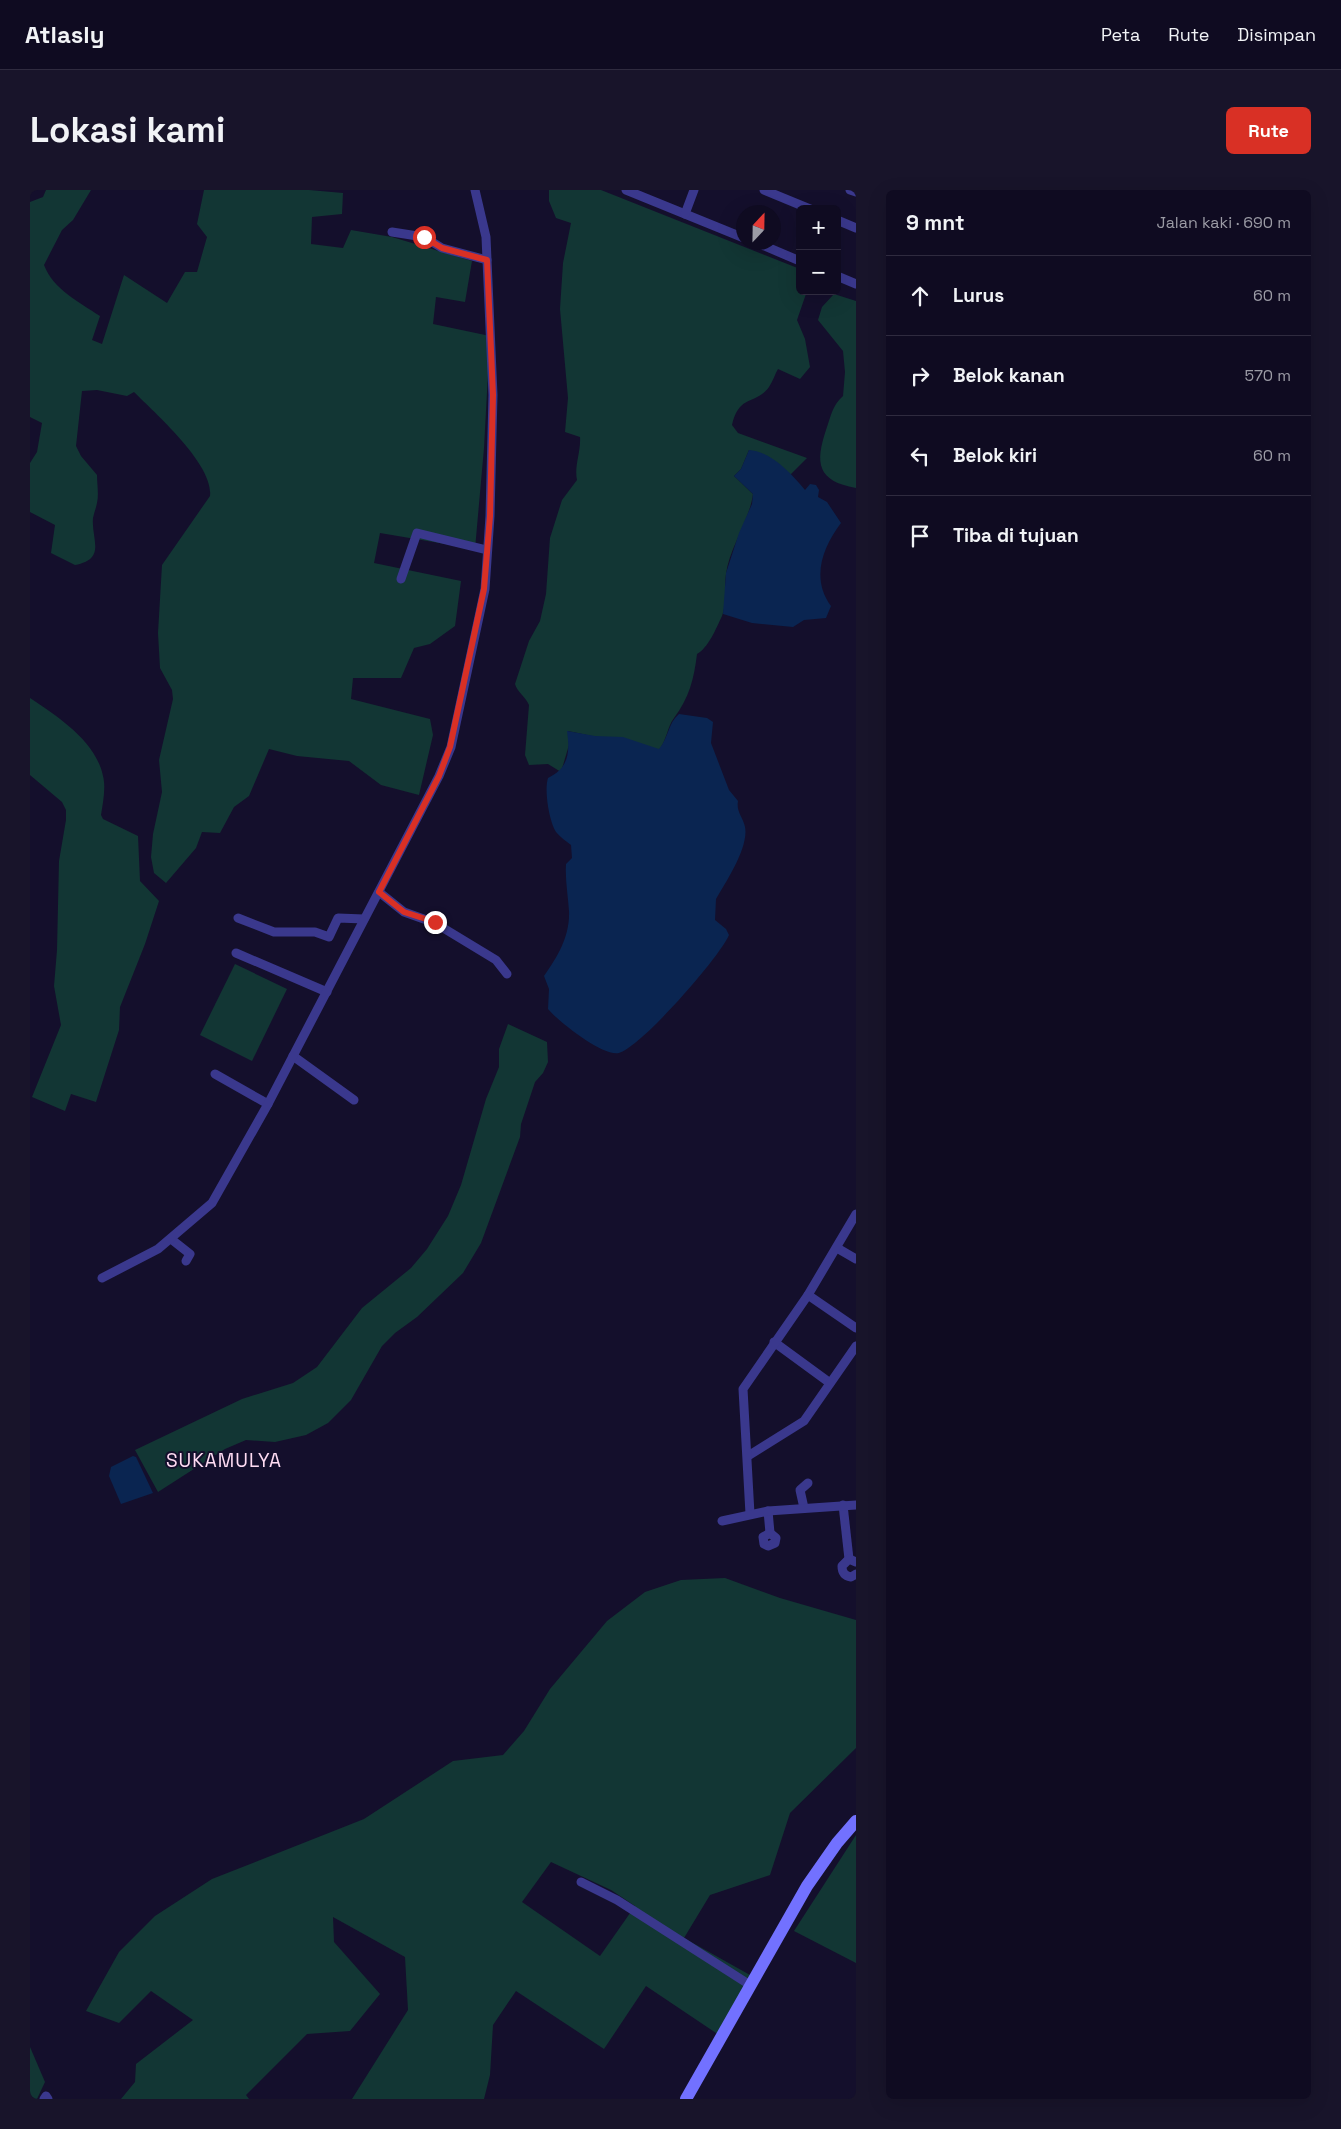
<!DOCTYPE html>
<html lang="id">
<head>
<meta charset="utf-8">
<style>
	body { margin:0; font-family:"Space Grotesk",sans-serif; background:#18142a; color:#f1f3f6 }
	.controls { position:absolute; right:15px; top:15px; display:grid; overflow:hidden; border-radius:8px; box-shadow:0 5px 20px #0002 }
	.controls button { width:45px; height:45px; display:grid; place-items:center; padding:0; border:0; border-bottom:1px solid #2f2b3f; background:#0f0b21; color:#f1f3f6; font:25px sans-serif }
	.compass { position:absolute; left:706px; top:15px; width:45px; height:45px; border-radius:50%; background:#0f0b21; box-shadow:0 5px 20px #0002; rotate:22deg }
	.stop { position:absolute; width:15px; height:15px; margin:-11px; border:4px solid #d93025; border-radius:50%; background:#fff }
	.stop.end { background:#d93025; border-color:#fff; box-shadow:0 1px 5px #0008 }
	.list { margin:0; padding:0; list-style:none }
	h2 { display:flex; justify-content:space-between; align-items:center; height:65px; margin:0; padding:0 20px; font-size:21px }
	h2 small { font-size:16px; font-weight:400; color:#9b9ba5 }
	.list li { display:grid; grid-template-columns:32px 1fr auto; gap:15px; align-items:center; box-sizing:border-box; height:80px; padding:0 20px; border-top:1px solid #2f2b3f }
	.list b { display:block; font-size:19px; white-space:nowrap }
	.list em { font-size:16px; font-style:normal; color:#9b9ba5 }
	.icon { flex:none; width:28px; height:28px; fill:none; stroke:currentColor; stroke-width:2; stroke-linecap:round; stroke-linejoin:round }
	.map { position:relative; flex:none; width:826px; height:1909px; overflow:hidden; border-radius:8px }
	header { display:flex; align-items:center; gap:30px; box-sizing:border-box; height:70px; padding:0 25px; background:#0f0b21; border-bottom:1px solid #2f2b3f }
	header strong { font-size:24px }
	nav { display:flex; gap:28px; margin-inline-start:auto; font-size:18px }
	.intro { display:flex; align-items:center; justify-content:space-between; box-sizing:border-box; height:120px; padding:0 30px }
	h1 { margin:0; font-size:35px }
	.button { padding:12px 22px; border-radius:8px; background:#d93025; color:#fff; font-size:18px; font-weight:700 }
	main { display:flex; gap:30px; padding:0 30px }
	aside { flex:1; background:#0f0b21; border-radius:8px; box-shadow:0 5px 20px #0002 }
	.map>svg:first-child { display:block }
	.green { fill:#123634; fill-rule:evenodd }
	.water { fill:#0a2551 }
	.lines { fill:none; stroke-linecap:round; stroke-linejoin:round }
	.minor { stroke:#3a388d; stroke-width:9 }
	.secondary { stroke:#7271ff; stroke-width:12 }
	.route { stroke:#d93025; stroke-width:6 }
	.labels { text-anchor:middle; stroke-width:4; stroke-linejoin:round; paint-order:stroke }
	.quarter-label { font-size:19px; letter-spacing:1px; fill:#ffdcf3; stroke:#140f2c }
</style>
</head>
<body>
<header>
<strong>Atlasly</strong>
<nav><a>Peta</a><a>Rute</a><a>Disimpan</a></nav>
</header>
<div class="intro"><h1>Lokasi kami</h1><a class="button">Rute</a></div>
<main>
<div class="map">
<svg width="826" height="1909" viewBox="0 0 826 1909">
	<rect width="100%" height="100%" fill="#140f2c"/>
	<g class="green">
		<path d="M 16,0 L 61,0 L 43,30 L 32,40 L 14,75 C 23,99 49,112 70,126 L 62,150 L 72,154 L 94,85 L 137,113 L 155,82 L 167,82 L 177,47 L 167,34 L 174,0 L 279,0 L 313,3 L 312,24 L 282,27 L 281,54 L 313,58 L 321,40 L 362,47 L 442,71 L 435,112 L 406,107 L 403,134 L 460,146 L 454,258 L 445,359 L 350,343 L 344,373 L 431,391 L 425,436 L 400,454 L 384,458 L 371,488 L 323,488 L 321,509 L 400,529 L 403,545 L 389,605 L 351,595 L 319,571 L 267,566 L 239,559 L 219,606 L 204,617 L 190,643 L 172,642 L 166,658 L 136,693 L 124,683 L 121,667 L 123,644 L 132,602 L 129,570 L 143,509 L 142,500 L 130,478 L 128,443 L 132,375 L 180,306 C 184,275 126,224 104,202 L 97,206 L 67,200 L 52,201 L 46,256 L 51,266 L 67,285 C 67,294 69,304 67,313 C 66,318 64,323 63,328 C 61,349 77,369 45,375 L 21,363 L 25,335 L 0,322 L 0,273 L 7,262 L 12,233 L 0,227 L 0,12 L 13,7 Z"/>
		<path d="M 519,0 L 571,0 L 770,79 L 770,101 L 777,101 L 767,130 L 775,149 L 780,177 L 770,189 L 748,179 C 745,184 743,191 739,197 C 726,215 709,204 702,235 L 708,243 L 777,268 L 760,285 L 749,274 L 719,260 L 711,279 L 704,286 L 723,304 C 720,329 699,359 696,384 C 694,397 697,414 692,426 C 686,439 678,458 667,464 C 664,489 659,508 644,528 C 637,537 637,550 629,560 L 538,541 L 539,555 L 531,582 L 518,574 L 499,575 L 495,565 L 499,515 C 496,507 487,502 485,494 L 499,451 L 510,431 L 516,404 L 520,348 L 532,310 L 547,290 C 544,276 551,262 550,247 L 535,242 L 538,208 L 530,119 L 533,73 L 541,33 L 526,28 L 519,11 Z"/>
		<path d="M 804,104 L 826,111 L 826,298 C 787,291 785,273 796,240 C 801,226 802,216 813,206 L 815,182 L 813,161 L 788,130 L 792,117 Z"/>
		<path d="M 0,508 C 27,526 66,551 73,586 C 76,598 73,612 71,625 L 73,629 L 108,646 L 110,691 L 129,711 L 115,754 L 90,817 L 89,840 L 66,912 L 41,904 L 35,921 L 2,907 L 31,835 L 24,796 L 27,760 L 29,671 L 36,630 L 36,620 L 32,612 L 0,585 Z"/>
		<path d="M 205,774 L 257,799 L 222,871 L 170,845 Z"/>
		<path d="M 478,834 L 517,852 L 518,872 L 513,883 L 505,892 L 491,934 L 490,947 L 451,1053 L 433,1083 L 387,1127 L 365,1143 L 352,1156 L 321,1210 L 298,1233 L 276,1245 L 245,1252 L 216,1250 L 195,1259 L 128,1302 L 105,1260 L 212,1209 L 263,1193 L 287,1177 L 332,1118 L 381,1078 L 397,1059 L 418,1026 L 431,995 L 456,909 L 469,877 L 469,859 Z"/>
		<path d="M 695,1388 L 750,1408 L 826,1430 L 826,1558 L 760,1623 L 740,1685 L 680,1705 L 654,1748 L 720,1785 L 689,1845 L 616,1796 L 574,1859 L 486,1801 L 463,1835 L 460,1885 L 454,1909 L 322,1909 L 378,1820 L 375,1767 L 303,1727 L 304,1752 L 350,1804 L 320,1841 L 277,1844 L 216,1905 L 219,1909 L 91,1909 L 105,1892 L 106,1874 L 163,1830 L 121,1801 L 89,1833 L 56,1821 L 89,1762 L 125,1726 L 182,1689 L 334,1629 L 423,1571 L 473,1565 L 494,1541 L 520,1499 L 577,1431 L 615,1402 L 651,1390 ZM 521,1672 L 581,1700 L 605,1716 L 570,1766 L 492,1712 Z"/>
		<path d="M 826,1645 L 826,1773 L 764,1741 Z"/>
		<path d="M 0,1857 L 15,1892 L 7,1909 L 0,1909 Z"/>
	</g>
	<g class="water">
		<path d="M 719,260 C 740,261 761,283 775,300 L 780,294 L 786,295 L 789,300 L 788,307 L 797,312 L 811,333 C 792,358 781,389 801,416 L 796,428 L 774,430 L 763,437 L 722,433 L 693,424 L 696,383 L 709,343 L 722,314 L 723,304 L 704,286 L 711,279 Z"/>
		<path d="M 649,524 L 677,528 L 683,532 L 681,553 L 699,600 L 708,611 C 706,622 713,627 715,637 C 719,657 696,692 686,709 L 685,730 L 696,739 L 699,745 C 689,768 612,856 589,863 C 573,867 528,831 518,819 L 519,799 L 514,786 C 528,766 540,746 539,721 C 538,705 535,690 536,674 L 542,668 L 541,655 C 536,651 530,647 526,642 C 519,631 514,600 518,588 C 539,578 540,562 537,541 L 565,546 L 593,547 L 629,559 C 638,549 638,533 649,524 Z"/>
		<path d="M 103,1266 L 106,1267 L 123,1303 L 91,1314 L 79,1286 L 81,1277 Z"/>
	</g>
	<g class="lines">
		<g class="minor">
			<path d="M 596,0 L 714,48"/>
			<path d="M 734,0 L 780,19"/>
			<path d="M 820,0 L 826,2"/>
			<path d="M 655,24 L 664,0"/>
			<path d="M 807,30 L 826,38"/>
			<path d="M 362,42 L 394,47 L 412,58 L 457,70"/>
			<path d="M 725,52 L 770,71"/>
			<path d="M 807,86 L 826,94"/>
			<path d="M 371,389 L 387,343 L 457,360"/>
			<path d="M 349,702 L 374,722 L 405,733 L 466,770 L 477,784"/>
			<path d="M 208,728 L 244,742 L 285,742 L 299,747 L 308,728 L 334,729"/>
			<path d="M 206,763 L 297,802"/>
			<path d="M 263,866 L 324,910"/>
			<path d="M 185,884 L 238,914"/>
			<path d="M 141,1049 L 160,1064 L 156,1071"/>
			<path d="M 807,1058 L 826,1069"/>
			<path d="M 72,1088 L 128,1059 L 182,1013 L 238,914 L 409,586 L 421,557 L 455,399 L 460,326 L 463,205 L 457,70 L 456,47 L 445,0"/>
			<path d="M 778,1105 L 826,1138"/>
			<path d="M 744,1152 L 800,1193"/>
			<path d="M 718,1266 L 774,1231 L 826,1156"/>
			<path d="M 813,1315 L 819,1369"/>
			<path d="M 774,1318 L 770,1300 L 778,1293"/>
			<path d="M 738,1321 L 740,1343"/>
			<path d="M 720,1324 L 713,1199 L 778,1105 L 826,1024"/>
			<path d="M 692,1331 L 738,1321 L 826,1315"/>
			<path d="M 740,1343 L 746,1348 L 745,1353 L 738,1356 L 734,1354 L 733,1347 Z"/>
			<path d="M 826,1372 L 819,1369 L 812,1376 C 812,1383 815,1386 821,1387 L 826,1384"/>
			<path d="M 551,1692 L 587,1710 L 720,1795"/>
			<path d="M 14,1909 L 16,1906 L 18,1909"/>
		</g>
		<path class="secondary" d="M 656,1909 L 777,1696 L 807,1653 L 826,1631"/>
	</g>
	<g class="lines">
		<path class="route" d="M 394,47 L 412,58 L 457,70 L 463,205 L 460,326 L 454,399 L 420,557 L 409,586 L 349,702 L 374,722 L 405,732"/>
	</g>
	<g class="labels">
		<g class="quarter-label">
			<text x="194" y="1277">SUKAMULYA</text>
		</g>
	</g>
</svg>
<div class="controls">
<button>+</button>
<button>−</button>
</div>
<svg class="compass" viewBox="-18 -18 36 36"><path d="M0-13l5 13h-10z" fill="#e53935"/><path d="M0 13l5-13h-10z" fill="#9b9ba5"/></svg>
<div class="stop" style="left:394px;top:47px"></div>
<div class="stop end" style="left:405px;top:732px"></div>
</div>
<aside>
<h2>9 mnt<small>Jalan kaki · 690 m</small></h2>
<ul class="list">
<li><svg class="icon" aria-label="ahead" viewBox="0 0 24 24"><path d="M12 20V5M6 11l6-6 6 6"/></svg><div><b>Lurus</b></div><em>60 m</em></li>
<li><svg class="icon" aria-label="right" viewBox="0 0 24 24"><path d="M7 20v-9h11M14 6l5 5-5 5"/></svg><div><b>Belok kanan</b></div><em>570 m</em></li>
<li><svg class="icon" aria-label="left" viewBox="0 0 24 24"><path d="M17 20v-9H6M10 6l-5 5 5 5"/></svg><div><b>Belok kiri</b></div><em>60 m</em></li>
<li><svg class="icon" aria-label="arrive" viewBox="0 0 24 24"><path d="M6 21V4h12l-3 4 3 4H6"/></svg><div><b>Tiba di tujuan</b></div></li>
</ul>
</aside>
</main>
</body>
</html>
